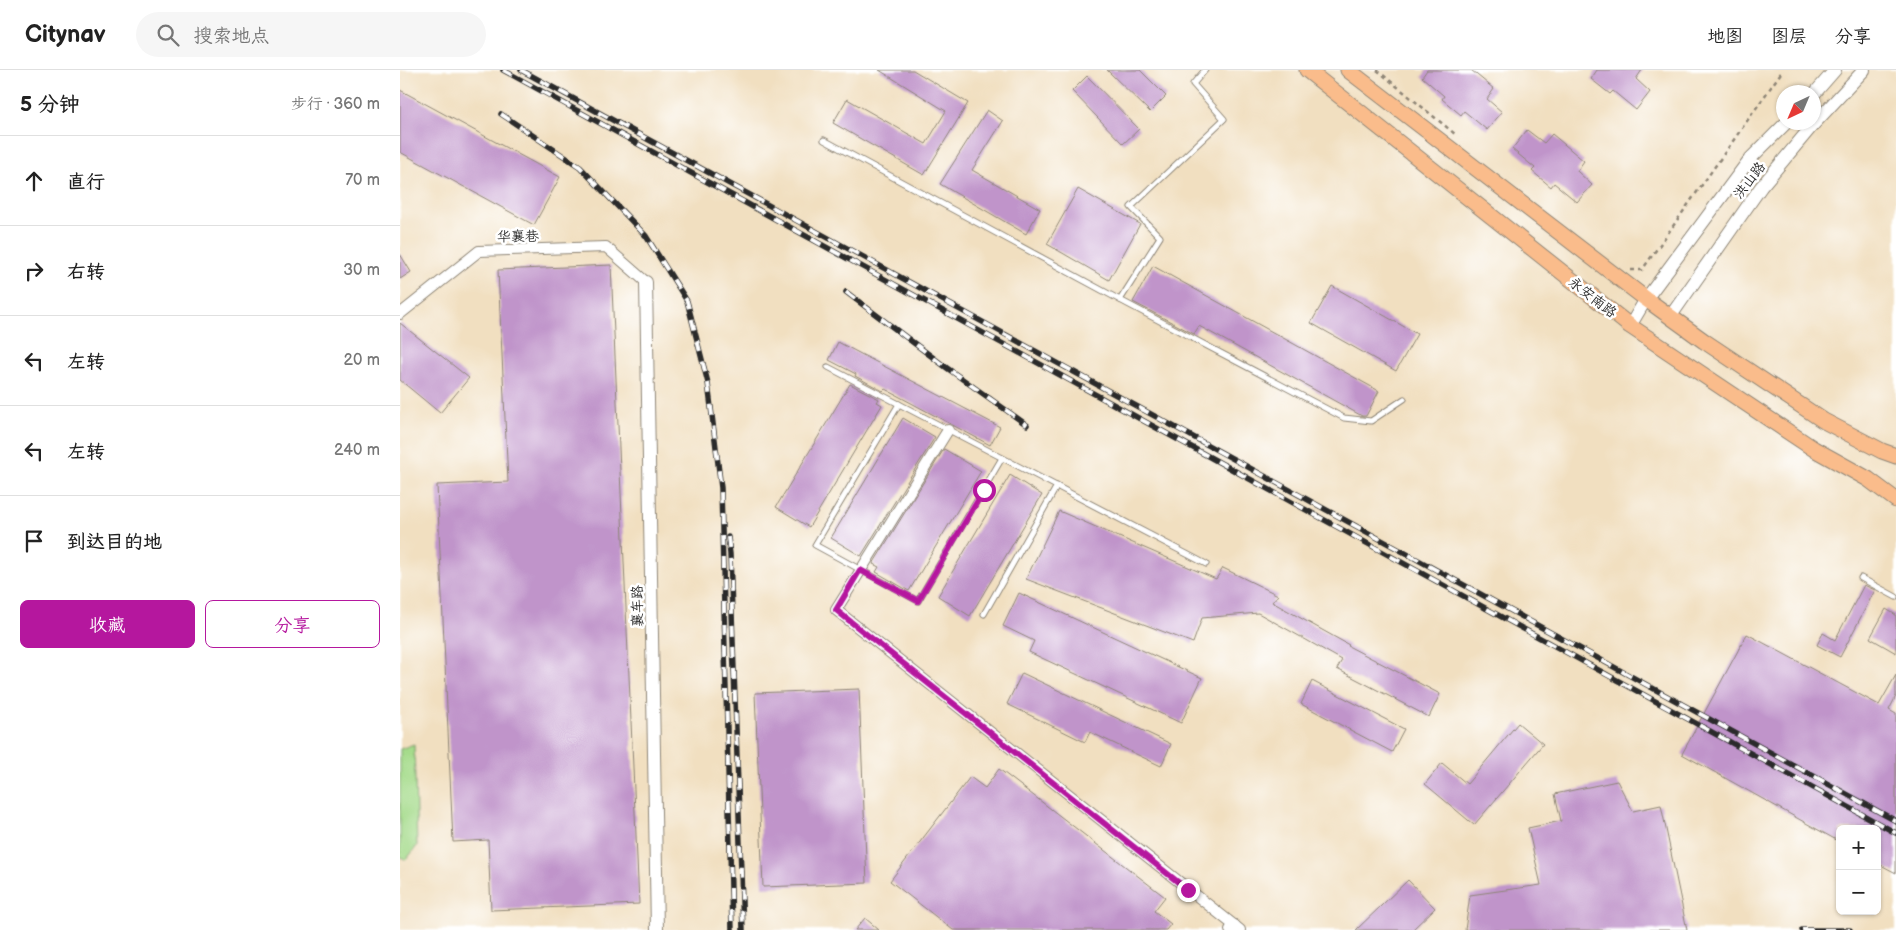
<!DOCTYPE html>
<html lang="zh">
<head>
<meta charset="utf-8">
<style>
	body { margin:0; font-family:"Balsamiq Sans","LXGW WenKai TC",sans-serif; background:#f6f6f6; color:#222 }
	.controls { position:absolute; right:15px; bottom:15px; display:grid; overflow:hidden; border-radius:8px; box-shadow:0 1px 4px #0004 }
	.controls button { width:45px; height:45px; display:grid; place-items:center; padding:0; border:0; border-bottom:1px solid #e0e0e0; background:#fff; color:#222; font:25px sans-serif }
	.compass { position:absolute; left:1376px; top:15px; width:45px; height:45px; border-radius:50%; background:#fff; box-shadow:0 1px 4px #0004; rotate:224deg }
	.stop { position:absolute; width:15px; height:15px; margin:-11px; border:4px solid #b5179e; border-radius:50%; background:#fff }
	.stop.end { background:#b5179e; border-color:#fff; box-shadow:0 1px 5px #0008 }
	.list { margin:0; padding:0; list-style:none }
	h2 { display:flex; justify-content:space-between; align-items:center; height:65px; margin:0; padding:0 20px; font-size:21px }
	h2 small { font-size:16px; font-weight:400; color:#767676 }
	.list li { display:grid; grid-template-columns:32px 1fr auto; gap:15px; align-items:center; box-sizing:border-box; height:90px; padding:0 20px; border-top:1px solid #e0e0e0 }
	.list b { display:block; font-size:19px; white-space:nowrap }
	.list em { font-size:16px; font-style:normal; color:#767676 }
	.actions { display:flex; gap:10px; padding:15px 20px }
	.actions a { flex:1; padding:11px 0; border:1px solid #b5179e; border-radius:8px; text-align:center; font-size:18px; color:#b5179e }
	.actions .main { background:#b5179e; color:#fff }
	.icon { flex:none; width:28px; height:28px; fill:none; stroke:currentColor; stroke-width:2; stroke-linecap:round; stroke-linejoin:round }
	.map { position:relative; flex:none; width:1496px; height:860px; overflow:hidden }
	header { display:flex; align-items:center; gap:30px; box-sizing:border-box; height:70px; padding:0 25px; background:#fff; border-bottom:1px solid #e0e0e0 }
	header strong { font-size:24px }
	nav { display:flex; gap:28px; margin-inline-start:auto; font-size:18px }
	.search { width:350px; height:45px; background:#f6f6f6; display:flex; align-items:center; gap:12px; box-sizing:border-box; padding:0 18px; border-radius:28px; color:#767676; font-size:19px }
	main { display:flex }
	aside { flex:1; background:#fff }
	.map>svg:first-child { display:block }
	.green { fill:#a5db8b; stroke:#68835b }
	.building { fill:#c094ca }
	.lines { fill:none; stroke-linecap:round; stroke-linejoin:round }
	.service-casing { stroke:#8e8576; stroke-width:7 }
	.minor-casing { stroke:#8e8576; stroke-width:12 }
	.tertiary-casing { stroke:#8e8576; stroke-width:14 }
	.primary-casing { stroke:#8e8576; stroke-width:17 }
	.path { stroke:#8e8576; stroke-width:2.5; stroke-dasharray:4 4; stroke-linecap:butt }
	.service { stroke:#fff; stroke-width:5 }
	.minor { stroke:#fff; stroke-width:10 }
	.tertiary { stroke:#fff; stroke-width:12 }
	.primary { stroke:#fabc8b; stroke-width:15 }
	.rail-casing { stroke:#2b2b2b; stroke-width:5.5 }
	.rail { stroke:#fff; stroke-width:4; stroke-dasharray:11; stroke-linecap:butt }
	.route { stroke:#b5179e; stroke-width:6 }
	.labels { text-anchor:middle; stroke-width:5; stroke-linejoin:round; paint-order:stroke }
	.street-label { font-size:14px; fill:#2b2b2b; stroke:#fff }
</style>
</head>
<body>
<header>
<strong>Citynav</strong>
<div class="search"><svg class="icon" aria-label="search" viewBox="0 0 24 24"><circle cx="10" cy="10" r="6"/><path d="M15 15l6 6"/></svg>搜索地点</div>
<nav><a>地图</a><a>图层</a><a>分享</a></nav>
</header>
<main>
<aside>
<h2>5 分钟<small>步行 · 360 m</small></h2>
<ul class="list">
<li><svg class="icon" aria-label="ahead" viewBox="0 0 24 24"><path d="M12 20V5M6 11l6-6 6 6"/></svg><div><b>直行</b></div><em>70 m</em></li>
<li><svg class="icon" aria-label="right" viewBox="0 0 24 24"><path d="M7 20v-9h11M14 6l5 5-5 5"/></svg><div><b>右转</b></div><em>30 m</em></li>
<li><svg class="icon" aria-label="left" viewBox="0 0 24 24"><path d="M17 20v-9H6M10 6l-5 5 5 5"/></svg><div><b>左转</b></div><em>20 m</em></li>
<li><svg class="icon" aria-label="left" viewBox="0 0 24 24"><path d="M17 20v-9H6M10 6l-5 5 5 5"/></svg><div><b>左转</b></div><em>240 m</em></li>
<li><svg class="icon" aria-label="arrive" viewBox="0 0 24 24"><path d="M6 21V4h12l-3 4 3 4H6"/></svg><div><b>到达目的地</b></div></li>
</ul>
<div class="actions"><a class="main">收藏</a><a>分享</a></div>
</aside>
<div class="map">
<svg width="1496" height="860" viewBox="0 0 1496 860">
	<rect width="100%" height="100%" fill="#fff"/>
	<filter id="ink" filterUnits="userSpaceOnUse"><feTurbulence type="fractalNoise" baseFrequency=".02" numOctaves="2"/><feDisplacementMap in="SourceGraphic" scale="10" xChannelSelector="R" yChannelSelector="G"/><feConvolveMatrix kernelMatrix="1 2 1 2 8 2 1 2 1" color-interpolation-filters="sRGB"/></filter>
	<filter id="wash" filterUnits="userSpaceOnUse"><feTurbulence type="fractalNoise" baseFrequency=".0096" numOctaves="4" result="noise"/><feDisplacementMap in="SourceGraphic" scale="20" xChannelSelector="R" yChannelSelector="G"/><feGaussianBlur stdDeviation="1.12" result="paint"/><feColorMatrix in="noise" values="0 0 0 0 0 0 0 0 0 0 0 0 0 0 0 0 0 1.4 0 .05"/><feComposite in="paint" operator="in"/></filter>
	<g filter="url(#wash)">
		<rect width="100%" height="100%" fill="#f1dfc0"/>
		<path class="green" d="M 14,674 L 17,776 L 6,790 L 0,786 L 0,679 Z"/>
		<g id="blocks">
			<g class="building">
				<path d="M 479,0 L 513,0 L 568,33 L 524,105 L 433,53 L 447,29 L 526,74 L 546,41 Z"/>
				<path d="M 707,0 L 740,0 L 766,26 L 750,42 Z"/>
				<path d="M 1027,0 L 1071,0 L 1094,19 L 1087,29 L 1102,42 L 1087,60 L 1064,41 L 1061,45 L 1042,29 L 1044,26 L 1022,7 Z"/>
				<path d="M 1197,0 L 1242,0 L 1236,9 L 1250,22 L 1236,40 L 1213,21 L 1210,24 L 1191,9 Z"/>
				<path d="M 687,6 L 739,59 L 723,74 L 672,21 Z"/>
				<path d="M 0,20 L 160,107 L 134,155 L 0,82 Z"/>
				<path d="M 587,40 L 603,51 L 572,100 L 640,139 L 626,164 L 540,114 Z"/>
				<path d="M 1127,60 L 1144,73 L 1152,64 L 1184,91 L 1177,101 L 1192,115 L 1177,132 L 1154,113 L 1151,117 L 1132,101 L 1135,98 L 1112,79 Z"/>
				<path d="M 678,119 L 740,154 L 709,210 L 647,174 Z"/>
				<path d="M 0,184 L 11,202 L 0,209 Z"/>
				<path d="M 211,195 L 239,834 L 91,840 L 88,770 L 53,772 L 37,415 L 108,412 L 98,200 Z"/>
				<path d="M 753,196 L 979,321 L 966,346 L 962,346 L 799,256 L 794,264 L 733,232 Z"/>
				<path d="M 932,216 L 1017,264 L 996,301 L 911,253 Z"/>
				<path d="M 0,253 L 69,308 L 40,343 L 0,310 Z"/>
				<path d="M 438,272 L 600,357 L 590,375 L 485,319 L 483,321 L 455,306 L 456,304 L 429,290 Z"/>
				<path d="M 450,314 L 479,329 L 477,332 L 482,335 L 409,457 L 376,437 Z"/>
				<path d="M 503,348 L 535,367 L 461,486 L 431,468 Z"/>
				<path d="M 544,379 L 581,401 L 509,521 L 476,502 L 479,497 L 473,494 Z"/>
				<path d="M 610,405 L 642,425 L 570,546 L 538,526 Z"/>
				<path d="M 659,441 L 816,509 L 823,498 L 878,525 L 872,532 L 949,575 L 948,576 L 1040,624 L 1029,647 L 937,599 L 942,590 L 858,543 L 802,548 L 793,573 L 626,509 Z"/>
				<path d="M 1464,515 L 1475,520 L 1440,587 L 1417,575 L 1423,563 L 1435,570 Z"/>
				<path d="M 619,523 L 802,608 L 781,653 L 629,582 L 634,571 L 603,556 Z"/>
				<path d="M 1486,539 L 1496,545 L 1496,583 L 1470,568 Z"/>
				<path d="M 1347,564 L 1479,635 L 1496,605 L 1496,626 L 1489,640 L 1496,644 L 1496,803 L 1477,793 L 1477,759 L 1440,759 L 1440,772 L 1282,684 Z"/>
				<path d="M 622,603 L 771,674 L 761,696 L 690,662 L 685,672 L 607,634 Z"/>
				<path d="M 912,611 L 1004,659 L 992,682 L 901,634 Z"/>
				<path d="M 459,619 L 467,813 L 363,817 L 355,623 Z"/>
				<path d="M 1118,653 L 1143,674 L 1074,755 L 1025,714 L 1042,693 L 1067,714 Z"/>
				<path d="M 599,699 L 765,827 L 754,841 L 771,854 L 766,860 L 553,860 L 490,811 L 570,707 L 585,718 Z"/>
				<path d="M 1217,711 L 1233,741 L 1261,735 L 1287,860 L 1065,860 L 1070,825 L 1141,815 L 1128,758 L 1161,751 L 1155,724 Z"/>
				<path d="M 1008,810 L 1035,838 L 1012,860 L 956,860 Z"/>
				<path d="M 465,848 L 479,860 L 455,860 Z"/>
			</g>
		</g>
	</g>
	<g filter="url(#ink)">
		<use href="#blocks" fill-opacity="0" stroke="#8e8576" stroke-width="1"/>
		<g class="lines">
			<g class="service-casing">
				<g id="service">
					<path d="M 424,70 L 720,230 L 760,167 L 731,137 L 824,49 L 793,14 L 805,0"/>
					<path d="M 720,230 L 944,348 L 971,351 L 1004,329"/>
					<path d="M 428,297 L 806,494"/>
					<path d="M 499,334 L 415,475 L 518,531 L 602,388"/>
					<path d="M 1461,508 L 1496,527"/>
					<path d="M 584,544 L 657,416"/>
				</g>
			</g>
			<g class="minor-casing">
				<g id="minor">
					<path d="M 0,244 L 79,181 L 206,177 L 246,212"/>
					<path d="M 548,360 L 436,540 L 840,860"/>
				</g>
			</g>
			<g class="tertiary-casing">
				<g id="tertiary">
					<path d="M 1414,24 L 1435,0"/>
					<path d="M 246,212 L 257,860"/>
					<path d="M 1270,247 L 1361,117 L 1412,56 L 1464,0"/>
					<path d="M 1230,256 L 1246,229 L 1350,89 L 1387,52"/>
					<path d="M 831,860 L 834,856"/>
				</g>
			</g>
			<g class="primary-casing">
				<g id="primary">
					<path d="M 907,0 L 1230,256 L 1414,379 L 1468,409 L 1496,430"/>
					<path d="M 948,0 L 1246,229 L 1304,271 L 1424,351 L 1482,381 L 1496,386"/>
				</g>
			</g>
			<g class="path">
				<path d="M 977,0 L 1055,64"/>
				<path d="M 1231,200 L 1242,200 L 1383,0"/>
			</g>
			<use href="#service" class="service"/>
			<use href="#minor" class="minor"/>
			<use href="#tertiary" class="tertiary"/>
			<use href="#primary" class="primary"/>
			<g class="rail-casing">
				<g id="rail">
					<path d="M 103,0 L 1496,763"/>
					<path d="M 121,0 L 1496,751"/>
					<path d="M 101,44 L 180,97 L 246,166 L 287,231 L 308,313 L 321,418 L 332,860"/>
					<path d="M 446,222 L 547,298 L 627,355"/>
					<path d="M 328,467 L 330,484 L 343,860"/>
					<path d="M 1402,860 L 1450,860"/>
				</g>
			</g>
			<use href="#rail" class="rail"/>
		</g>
	</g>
	<g class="lines" filter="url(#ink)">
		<path class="route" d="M 584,420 L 518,531 L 460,500 L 436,540 L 788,820"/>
	</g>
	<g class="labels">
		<g class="street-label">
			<text transform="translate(1349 110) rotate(-52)" y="5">洪山路</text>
			<text transform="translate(118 166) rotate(-1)" y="5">华襄巷</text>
			<text transform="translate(1193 227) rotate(38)" y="5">永安南路</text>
			<text transform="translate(237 536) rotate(-91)" y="5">襄车路</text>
		</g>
	</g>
</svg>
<div class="controls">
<button>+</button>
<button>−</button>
</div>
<svg class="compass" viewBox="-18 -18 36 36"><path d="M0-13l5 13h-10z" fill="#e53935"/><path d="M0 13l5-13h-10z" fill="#767676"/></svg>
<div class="stop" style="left:584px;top:420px"></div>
<div class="stop end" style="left:788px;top:820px"></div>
</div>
</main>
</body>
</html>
